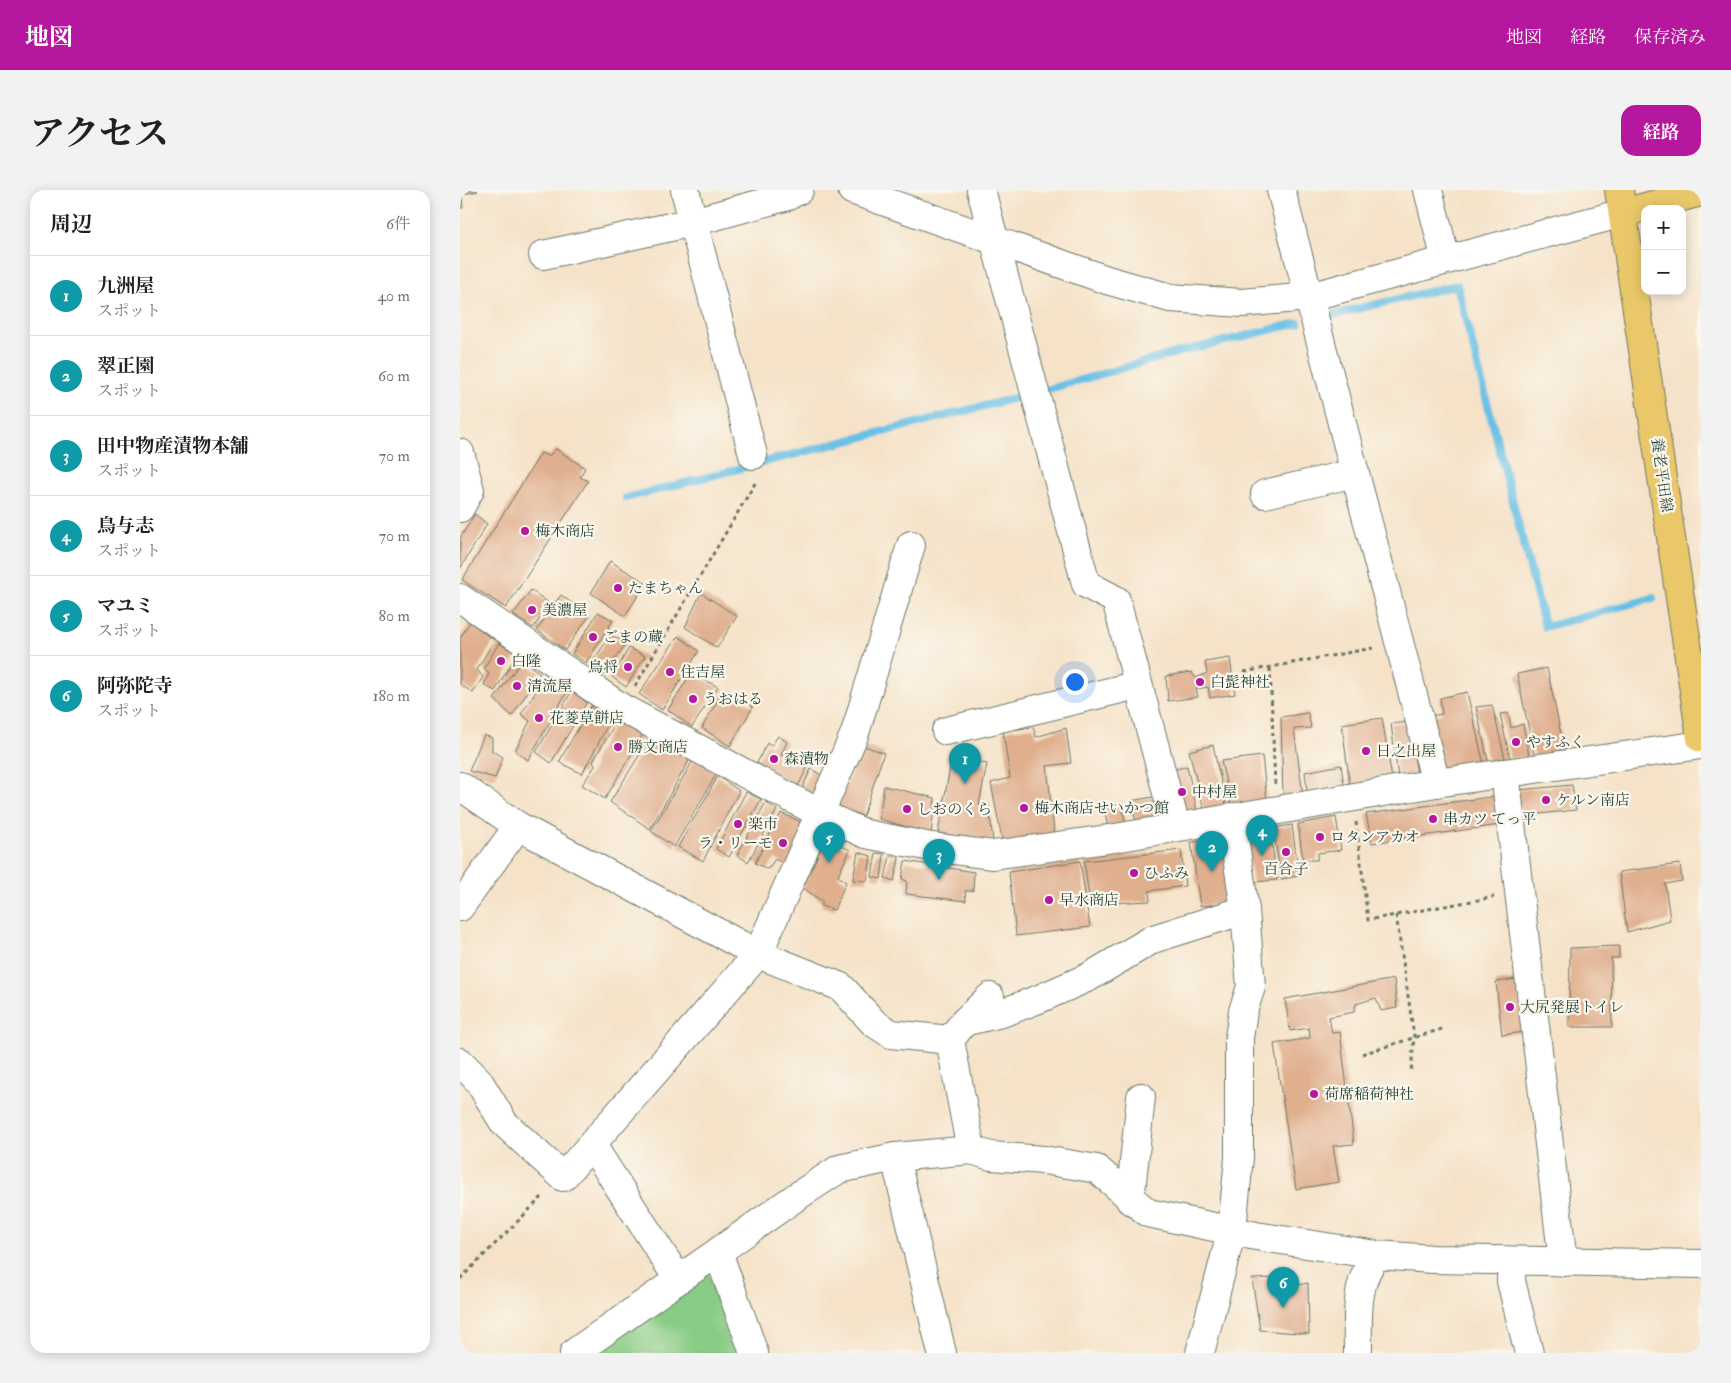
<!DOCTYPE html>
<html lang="ja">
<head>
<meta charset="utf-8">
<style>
	body { margin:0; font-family:"IM FELL Double Pica","Noto Serif JP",serif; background:#f2f2f2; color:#202124 }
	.controls { position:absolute; right:15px; top:15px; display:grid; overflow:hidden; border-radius:10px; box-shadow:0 2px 12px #0003 }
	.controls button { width:45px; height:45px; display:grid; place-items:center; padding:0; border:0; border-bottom:1px solid #e0e0e0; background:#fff; color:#202124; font:25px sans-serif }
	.you { position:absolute; left:614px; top:491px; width:18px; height:18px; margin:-12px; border:4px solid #fff; border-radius:50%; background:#1a73e8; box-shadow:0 0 0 8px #1a73e833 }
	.badge { display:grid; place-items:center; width:32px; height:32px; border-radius:50%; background:#b5179e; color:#fff; font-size:16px; font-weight:700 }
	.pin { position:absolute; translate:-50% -41px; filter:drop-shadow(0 1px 2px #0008) }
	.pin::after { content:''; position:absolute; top:26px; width:18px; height:15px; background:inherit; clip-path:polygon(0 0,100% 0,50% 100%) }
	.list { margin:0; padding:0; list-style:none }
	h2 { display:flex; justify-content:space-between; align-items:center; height:65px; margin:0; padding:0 20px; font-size:21px }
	h2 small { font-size:16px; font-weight:400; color:#757577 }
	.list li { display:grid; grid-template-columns:32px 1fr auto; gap:15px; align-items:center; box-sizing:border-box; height:80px; padding:0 20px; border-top:1px solid #e0e0e0 }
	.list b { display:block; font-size:19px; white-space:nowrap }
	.list p { margin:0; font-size:16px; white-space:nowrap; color:#757577 }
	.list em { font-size:16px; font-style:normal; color:#757577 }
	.map { position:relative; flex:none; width:1241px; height:1163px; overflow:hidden; border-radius:15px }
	header { display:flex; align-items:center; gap:30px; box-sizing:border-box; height:70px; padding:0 25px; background:#b5179e; color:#fff }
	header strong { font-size:24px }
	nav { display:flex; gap:28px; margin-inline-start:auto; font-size:18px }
	.intro { display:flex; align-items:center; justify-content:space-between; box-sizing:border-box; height:120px; padding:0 30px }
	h1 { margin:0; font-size:35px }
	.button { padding:12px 22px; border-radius:15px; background:#b5179e; color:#fff; font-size:18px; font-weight:700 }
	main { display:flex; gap:30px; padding:0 30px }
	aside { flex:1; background:#fff; border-radius:15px; box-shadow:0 2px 12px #0003 }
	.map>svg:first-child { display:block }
	.green { fill:#88cc85; stroke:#54845c }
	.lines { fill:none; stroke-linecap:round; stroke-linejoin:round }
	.stream { stroke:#68c0e5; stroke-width:8 }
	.building { fill:#e0af8e }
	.minor-casing { stroke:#6a7768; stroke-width:30 }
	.major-casing { stroke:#6a7768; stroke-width:30 }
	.path { stroke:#6a7768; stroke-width:3; stroke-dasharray:4 4; stroke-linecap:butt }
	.minor { stroke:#fff; stroke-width:28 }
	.major { stroke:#eac769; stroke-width:28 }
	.poi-dot { fill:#b5179e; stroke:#fbf7ec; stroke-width:2 }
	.labels { text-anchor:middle; stroke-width:4.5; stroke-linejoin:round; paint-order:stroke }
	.street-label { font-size:15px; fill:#1f3d34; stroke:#fbf7ec }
	.poi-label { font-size:15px; fill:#1f3d34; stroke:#fbf7ec; text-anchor:start }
</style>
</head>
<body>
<header>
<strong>地図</strong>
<nav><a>地図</a><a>経路</a><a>保存済み</a></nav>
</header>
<div class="intro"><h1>アクセス</h1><a class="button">経路</a></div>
<main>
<aside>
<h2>周辺<small>6件</small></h2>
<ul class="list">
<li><span class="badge" style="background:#0f9aa8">1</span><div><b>九洲屋</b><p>スポット</p></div><em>40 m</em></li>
<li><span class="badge" style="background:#0f9aa8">2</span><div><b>翠正園</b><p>スポット</p></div><em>60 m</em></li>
<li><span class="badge" style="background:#0f9aa8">3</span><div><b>田中物産漬物本舗</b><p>スポット</p></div><em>70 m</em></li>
<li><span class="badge" style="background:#0f9aa8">4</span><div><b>鳥与志</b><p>スポット</p></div><em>70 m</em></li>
<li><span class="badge" style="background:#0f9aa8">5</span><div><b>マユミ</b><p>スポット</p></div><em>80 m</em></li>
<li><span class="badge" style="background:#0f9aa8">6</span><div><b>阿弥陀寺</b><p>スポット</p></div><em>180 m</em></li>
</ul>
</aside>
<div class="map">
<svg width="1241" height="1163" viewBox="0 0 1241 1163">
	<rect width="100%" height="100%" fill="#fbf7ec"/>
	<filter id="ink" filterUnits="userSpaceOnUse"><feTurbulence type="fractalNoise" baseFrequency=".02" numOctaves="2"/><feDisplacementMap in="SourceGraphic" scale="10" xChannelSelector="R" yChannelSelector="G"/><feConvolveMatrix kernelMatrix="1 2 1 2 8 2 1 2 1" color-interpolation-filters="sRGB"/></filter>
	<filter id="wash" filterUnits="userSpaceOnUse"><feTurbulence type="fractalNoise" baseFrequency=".0096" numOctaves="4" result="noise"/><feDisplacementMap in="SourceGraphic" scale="20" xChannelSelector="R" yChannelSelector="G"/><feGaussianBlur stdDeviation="1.12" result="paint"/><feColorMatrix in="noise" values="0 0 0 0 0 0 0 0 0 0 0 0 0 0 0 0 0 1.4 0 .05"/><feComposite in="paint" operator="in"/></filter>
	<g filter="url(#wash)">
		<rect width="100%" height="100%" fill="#f5e2c8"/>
		<path class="green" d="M 247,1082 L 278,1163 L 131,1163 Z"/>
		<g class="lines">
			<g class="stream">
				<path d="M 868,126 L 997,95 L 1085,437 L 1193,408"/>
				<path d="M 582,201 L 712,164 L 838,133"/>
				<path d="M 304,272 L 567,205"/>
				<path d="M 166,308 L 290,276"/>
			</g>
		</g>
		<g id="blocks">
			<g class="building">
				<path d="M 0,0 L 18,1 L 2,4 L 3,18 L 0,18 Z"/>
				<path d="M 96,259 L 125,278 L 120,287 L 128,291 L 46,418 L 2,390 L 81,263 L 89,266 Z"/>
				<path d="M 15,324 L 27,334 L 0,379 L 0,348 Z"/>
				<path d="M 150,371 L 186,393 L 165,426 L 131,403 Z"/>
				<path d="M 71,400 L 90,414 L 73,438 L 53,425 Z"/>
				<path d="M 241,403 L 277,426 L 257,458 L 225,437 Z"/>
				<path d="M 101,405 L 129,426 L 105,460 L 77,440 Z"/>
				<path d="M 138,422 L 153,430 L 126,473 L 112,464 Z"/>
				<path d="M 10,432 L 34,450 L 17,480 L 23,487 L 13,503 L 0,494 L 0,448 Z"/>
				<path d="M 151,445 L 166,453 L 144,485 L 130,475 Z"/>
				<path d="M 218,446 L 239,461 L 202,520 L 179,504 Z"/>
				<path d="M 39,453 L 57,464 L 35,501 L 24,495 L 29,483 L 24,478 Z"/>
				<path d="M 169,458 L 185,466 L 166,497 L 152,487 Z"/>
				<path d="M 770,468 L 775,504 L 750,508 L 748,497 L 736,499 L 738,507 L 708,511 L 706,486 L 731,482 L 736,488 L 747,483 L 745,472 Z"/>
				<path d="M 62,470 L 80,483 L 52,526 L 34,509 Z"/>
				<path d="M 1087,478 L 1105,563 L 1075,568 L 1057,484 Z"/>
				<path d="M 231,483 L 258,497 L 232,537 L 208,520 Z"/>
				<path d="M 87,485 L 108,500 L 68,570 L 55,561 L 70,531 L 61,524 Z"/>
				<path d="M 264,499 L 293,517 L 270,556 L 242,538 Z"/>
				<path d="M 112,501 L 127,512 L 91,573 L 76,562 Z"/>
				<path d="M 1007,502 L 1024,575 L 981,582 L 970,526 L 982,524 L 980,508 Z"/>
				<path d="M 1032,515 L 1046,573 L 1029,575 L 1016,517 Z"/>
				<path d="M 131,516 L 151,529 L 122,584 L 99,572 Z"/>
				<path d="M 848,523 L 851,538 L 834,539 L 843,605 L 823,608 L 821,527 Z"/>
				<path d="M 1048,523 L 1051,538 L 1063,534 L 1069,566 L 1050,568 L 1040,524 Z"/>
				<path d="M 922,528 L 932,589 L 890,597 L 882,534 Z"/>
				<path d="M 158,529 L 183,544 L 145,609 L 122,595 L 135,576 L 133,571 Z"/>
				<path d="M 949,532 L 957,585 L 938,588 L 931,534 Z"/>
				<path d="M 573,537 L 576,547 L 606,538 L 611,573 L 587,576 L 594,642 L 543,655 L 531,593 L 550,588 L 543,541 Z"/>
				<path d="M 24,545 L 32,548 L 32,561 L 43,567 L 35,588 L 9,581 Z"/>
				<path d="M 192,545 L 230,569 L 190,639 L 150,612 Z"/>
				<path d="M 318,546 L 327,552 L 321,565 L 347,578 L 337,598 L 297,573 L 307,553 L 311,556 Z"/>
				<path d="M 402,555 L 424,563 L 403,626 L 378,617 Z"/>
				<path d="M 753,555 L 767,619 L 745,624 L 729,561 Z"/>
				<path d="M 492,566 L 527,574 L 519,615 L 529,616 L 533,651 L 478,643 Z"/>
				<path d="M 802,566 L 807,612 L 772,618 L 761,571 Z"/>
				<path d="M 234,569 L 257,583 L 214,657 L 191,641 Z"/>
				<path d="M 881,575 L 884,595 L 847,601 L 845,582 Z"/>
				<path d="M 727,576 L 737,621 L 718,626 L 707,582 Z"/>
				<path d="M 351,579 L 368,589 L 358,608 L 342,599 Z"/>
				<path d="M 258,586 L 279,601 L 243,671 L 218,657 Z"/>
				<path d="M 1112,595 L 1116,620 L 1060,626 L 1058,600 Z"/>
				<path d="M 424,596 L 475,608 L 471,644 L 419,629 Z"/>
				<path d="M 286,602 L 301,609 L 269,667 L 256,659 Z"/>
				<path d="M 698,606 L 703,632 L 676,632 L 671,611 Z"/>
				<path d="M 1037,606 L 1040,635 L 912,653 L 906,624 Z"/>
				<path d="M 306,612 L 317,620 L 288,672 L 277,665 Z"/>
				<path d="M 662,615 L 666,637 L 648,639 L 644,616 Z"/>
				<path d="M 321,623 L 350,636 L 328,676 L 315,669 L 308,679 L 295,673 Z"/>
				<path d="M 876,627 L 881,660 L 858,663 L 857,670 L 843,670 L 838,634 Z"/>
				<path d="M 832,635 L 839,686 L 821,689 L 813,638 Z"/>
				<path d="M 810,640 L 817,690 L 793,692 L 786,643 Z"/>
				<path d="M 365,648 L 390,660 L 378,686 L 386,692 L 374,720 L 361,716 L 363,712 L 343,698 Z"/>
				<path d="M 764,649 L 773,713 L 740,716 L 731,652 Z"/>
				<path d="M 721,660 L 725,696 L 689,701 L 690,711 L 630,714 L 624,671 Z"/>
				<path d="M 398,662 L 411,666 L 407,691 L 393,690 Z"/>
				<path d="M 416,663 L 424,664 L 421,689 L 412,687 Z"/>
				<path d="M 430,666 L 439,668 L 434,691 L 425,688 Z"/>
				<path d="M 445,671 L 514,682 L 513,701 L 505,701 L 506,711 L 446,704 L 447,691 L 442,689 Z"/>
				<path d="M 620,671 L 630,737 L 556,746 L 549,682 Z"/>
				<path d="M 1220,674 L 1222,691 L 1205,694 L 1210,730 L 1167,742 L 1159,682 Z"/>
				<path d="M 1159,756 L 1159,768 L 1151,768 L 1152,837 L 1109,837 L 1110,758 Z"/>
				<path d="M 934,789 L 937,818 L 921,821 L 916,808 L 896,814 L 894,822 L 869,827 L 872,843 L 880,842 L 894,954 L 873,956 L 879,992 L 836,999 L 814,854 L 850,848 L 849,838 L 830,841 L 825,809 Z"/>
				<path d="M 1057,789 L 1064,842 L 1042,845 L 1036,792 Z"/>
				<path d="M 834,1087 L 833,1096 L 848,1093 L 849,1144 L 800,1140 L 792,1089 Z"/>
			</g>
		</g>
	</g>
	<g filter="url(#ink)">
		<use href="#blocks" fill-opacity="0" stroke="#6a7768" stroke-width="1"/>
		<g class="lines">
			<g class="minor-casing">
				<g id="minor">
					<path d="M 225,0 L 293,265"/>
					<path d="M 392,0 L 647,90 L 710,108 L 782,113 L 849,107 L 1163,23"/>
					<path d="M 521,0 L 626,394 L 656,410 L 716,637"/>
					<path d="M 821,0 L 976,593"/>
					<path d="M 968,0 L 986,70"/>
					<path d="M 83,65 L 233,32 L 328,6 L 339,0"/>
					<path d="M 0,263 L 10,300 L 0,318"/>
					<path d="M 805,304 L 895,283"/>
					<path d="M 0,408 L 162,518 L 361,624 L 406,644 L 471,657 L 533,665 L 655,648 L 976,593 L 1241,555"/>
					<path d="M 486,541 L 678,495"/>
					<path d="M 1045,583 L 1103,1072"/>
					<path d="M 0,596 L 58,636 L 298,764 L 381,797 L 414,833 L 431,844 L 490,850 L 504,832 L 530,807"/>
					<path d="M 0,717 L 58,636"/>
					<path d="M 504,832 L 542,823 L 579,809 L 629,787 L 693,749 L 785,720"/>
					<path d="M 490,850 L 511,960"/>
					<path d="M 0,872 L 18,890 L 44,933 L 103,987 L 298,764 L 395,543 L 451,355"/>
					<path d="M 132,955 L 218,1089"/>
					<path d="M 435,967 L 482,1163"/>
					<path d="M 670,1010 L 681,907"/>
					<path d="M 258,1062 L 294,1163"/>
					<path d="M 1052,1072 L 1051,1091 L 1069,1163"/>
					<path d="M 114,1163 L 336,1007 L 379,979 L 435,967 L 511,960 L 531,966 L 584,970 L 637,979 L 688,1023 L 796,1046 L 917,1065 L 973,1069 L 1241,1074"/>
					<path d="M 740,1163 L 772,1040 L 779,968 L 779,848 L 783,821 L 791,797 L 785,720 L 771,627"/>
					<path d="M 898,1163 C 898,1129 894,1092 917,1065"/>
				</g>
			</g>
			<g class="major-casing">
				<g id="major">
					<path d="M 1159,0 L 1241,548"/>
					<path d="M 1163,23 L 1241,2"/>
				</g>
			</g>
			<g class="path">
				<path d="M 810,478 L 815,594"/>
				<path d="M 784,482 L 913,458"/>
				<path d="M 175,496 L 297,290"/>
				<path d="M 896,632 L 908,730 L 1034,707"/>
				<path d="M 936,725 L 954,846 L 951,883"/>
				<path d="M 902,864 L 985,838"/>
				<path d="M 0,1089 L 84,1005"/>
			</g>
			<use href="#minor" class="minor"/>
			<use href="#major" class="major"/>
		</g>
	</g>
	<g class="poi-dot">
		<circle cx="65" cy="341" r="5"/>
		<circle cx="158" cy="398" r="5"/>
		<circle cx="72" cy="420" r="5"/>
		<circle cx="133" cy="447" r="5"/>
		<circle cx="41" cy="471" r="5"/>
		<circle cx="168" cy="477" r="5"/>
		<circle cx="210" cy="482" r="5"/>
		<circle cx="740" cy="492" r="5"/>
		<circle cx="57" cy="496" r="5"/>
		<circle cx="233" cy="509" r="5"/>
		<circle cx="79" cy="528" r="5"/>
		<circle cx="1056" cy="552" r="5"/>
		<circle cx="158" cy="557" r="5"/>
		<circle cx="906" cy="561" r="5"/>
		<circle cx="314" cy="569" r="5"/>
		<circle cx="722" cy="602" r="5"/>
		<circle cx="1086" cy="610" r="5"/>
		<circle cx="564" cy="618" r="5"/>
		<circle cx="447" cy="619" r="5"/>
		<circle cx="973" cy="629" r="5"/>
		<circle cx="278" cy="634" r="5"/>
		<circle cx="860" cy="647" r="5"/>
		<circle cx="323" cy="653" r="5"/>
		<circle cx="826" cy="662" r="5"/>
		<circle cx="674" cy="683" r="5"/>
		<circle cx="589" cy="710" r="5"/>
		<circle cx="1050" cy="817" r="5"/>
		<circle cx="854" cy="904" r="5"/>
	</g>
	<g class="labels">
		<g class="street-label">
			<text transform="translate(1202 285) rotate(82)" y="5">養老平田線</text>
		</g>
		<g class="poi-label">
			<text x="75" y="346">梅木商店</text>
			<text x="168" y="403">たまちゃん</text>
			<text x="82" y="425">美濃屋</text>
			<text x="143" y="452">ごまの蔵</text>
			<text x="51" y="476">白隆</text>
			<text x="158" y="482" text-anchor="end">鳥将</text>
			<text x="220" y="487">住吉屋</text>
			<text x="750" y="497">白髭神社</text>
			<text x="67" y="501">清流屋</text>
			<text x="243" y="514">うおはる</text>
			<text x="89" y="533">花菱草餅店</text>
			<text x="1066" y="557">やすふく</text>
			<text x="168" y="562">勝文商店</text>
			<text x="916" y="566">日之出屋</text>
			<text x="324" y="574">森漬物</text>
			<text x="732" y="607">中村屋</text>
			<text x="1096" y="615">ケルン南店</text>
			<text x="574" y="623">梅木商店せいかつ館</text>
			<text x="457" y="624">しおのくら</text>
			<text x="983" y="634">串カツ てっ平</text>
			<text x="288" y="639">楽市</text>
			<text x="870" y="652">ロタンアカオ</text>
			<text x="313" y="658" text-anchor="end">ラ・リーモ</text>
			<text x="826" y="684" text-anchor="middle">百合子</text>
			<text x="684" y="688">ひふみ</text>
			<text x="599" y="715">早水商店</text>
			<text x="1060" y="822">大尻発展トイレ</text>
			<text x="864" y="909">荷席稲荷神社</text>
		</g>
	</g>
</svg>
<div class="controls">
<button>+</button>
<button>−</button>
</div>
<div class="you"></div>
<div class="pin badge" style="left:505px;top:594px;background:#0f9aa8">1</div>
<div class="pin badge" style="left:752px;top:682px;background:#0f9aa8">2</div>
<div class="pin badge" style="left:479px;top:690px;background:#0f9aa8">3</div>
<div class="pin badge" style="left:802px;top:666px;background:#0f9aa8">4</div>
<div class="pin badge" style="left:369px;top:673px;background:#0f9aa8">5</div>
<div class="pin badge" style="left:823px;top:1118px;background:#0f9aa8">6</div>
</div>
</main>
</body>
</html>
